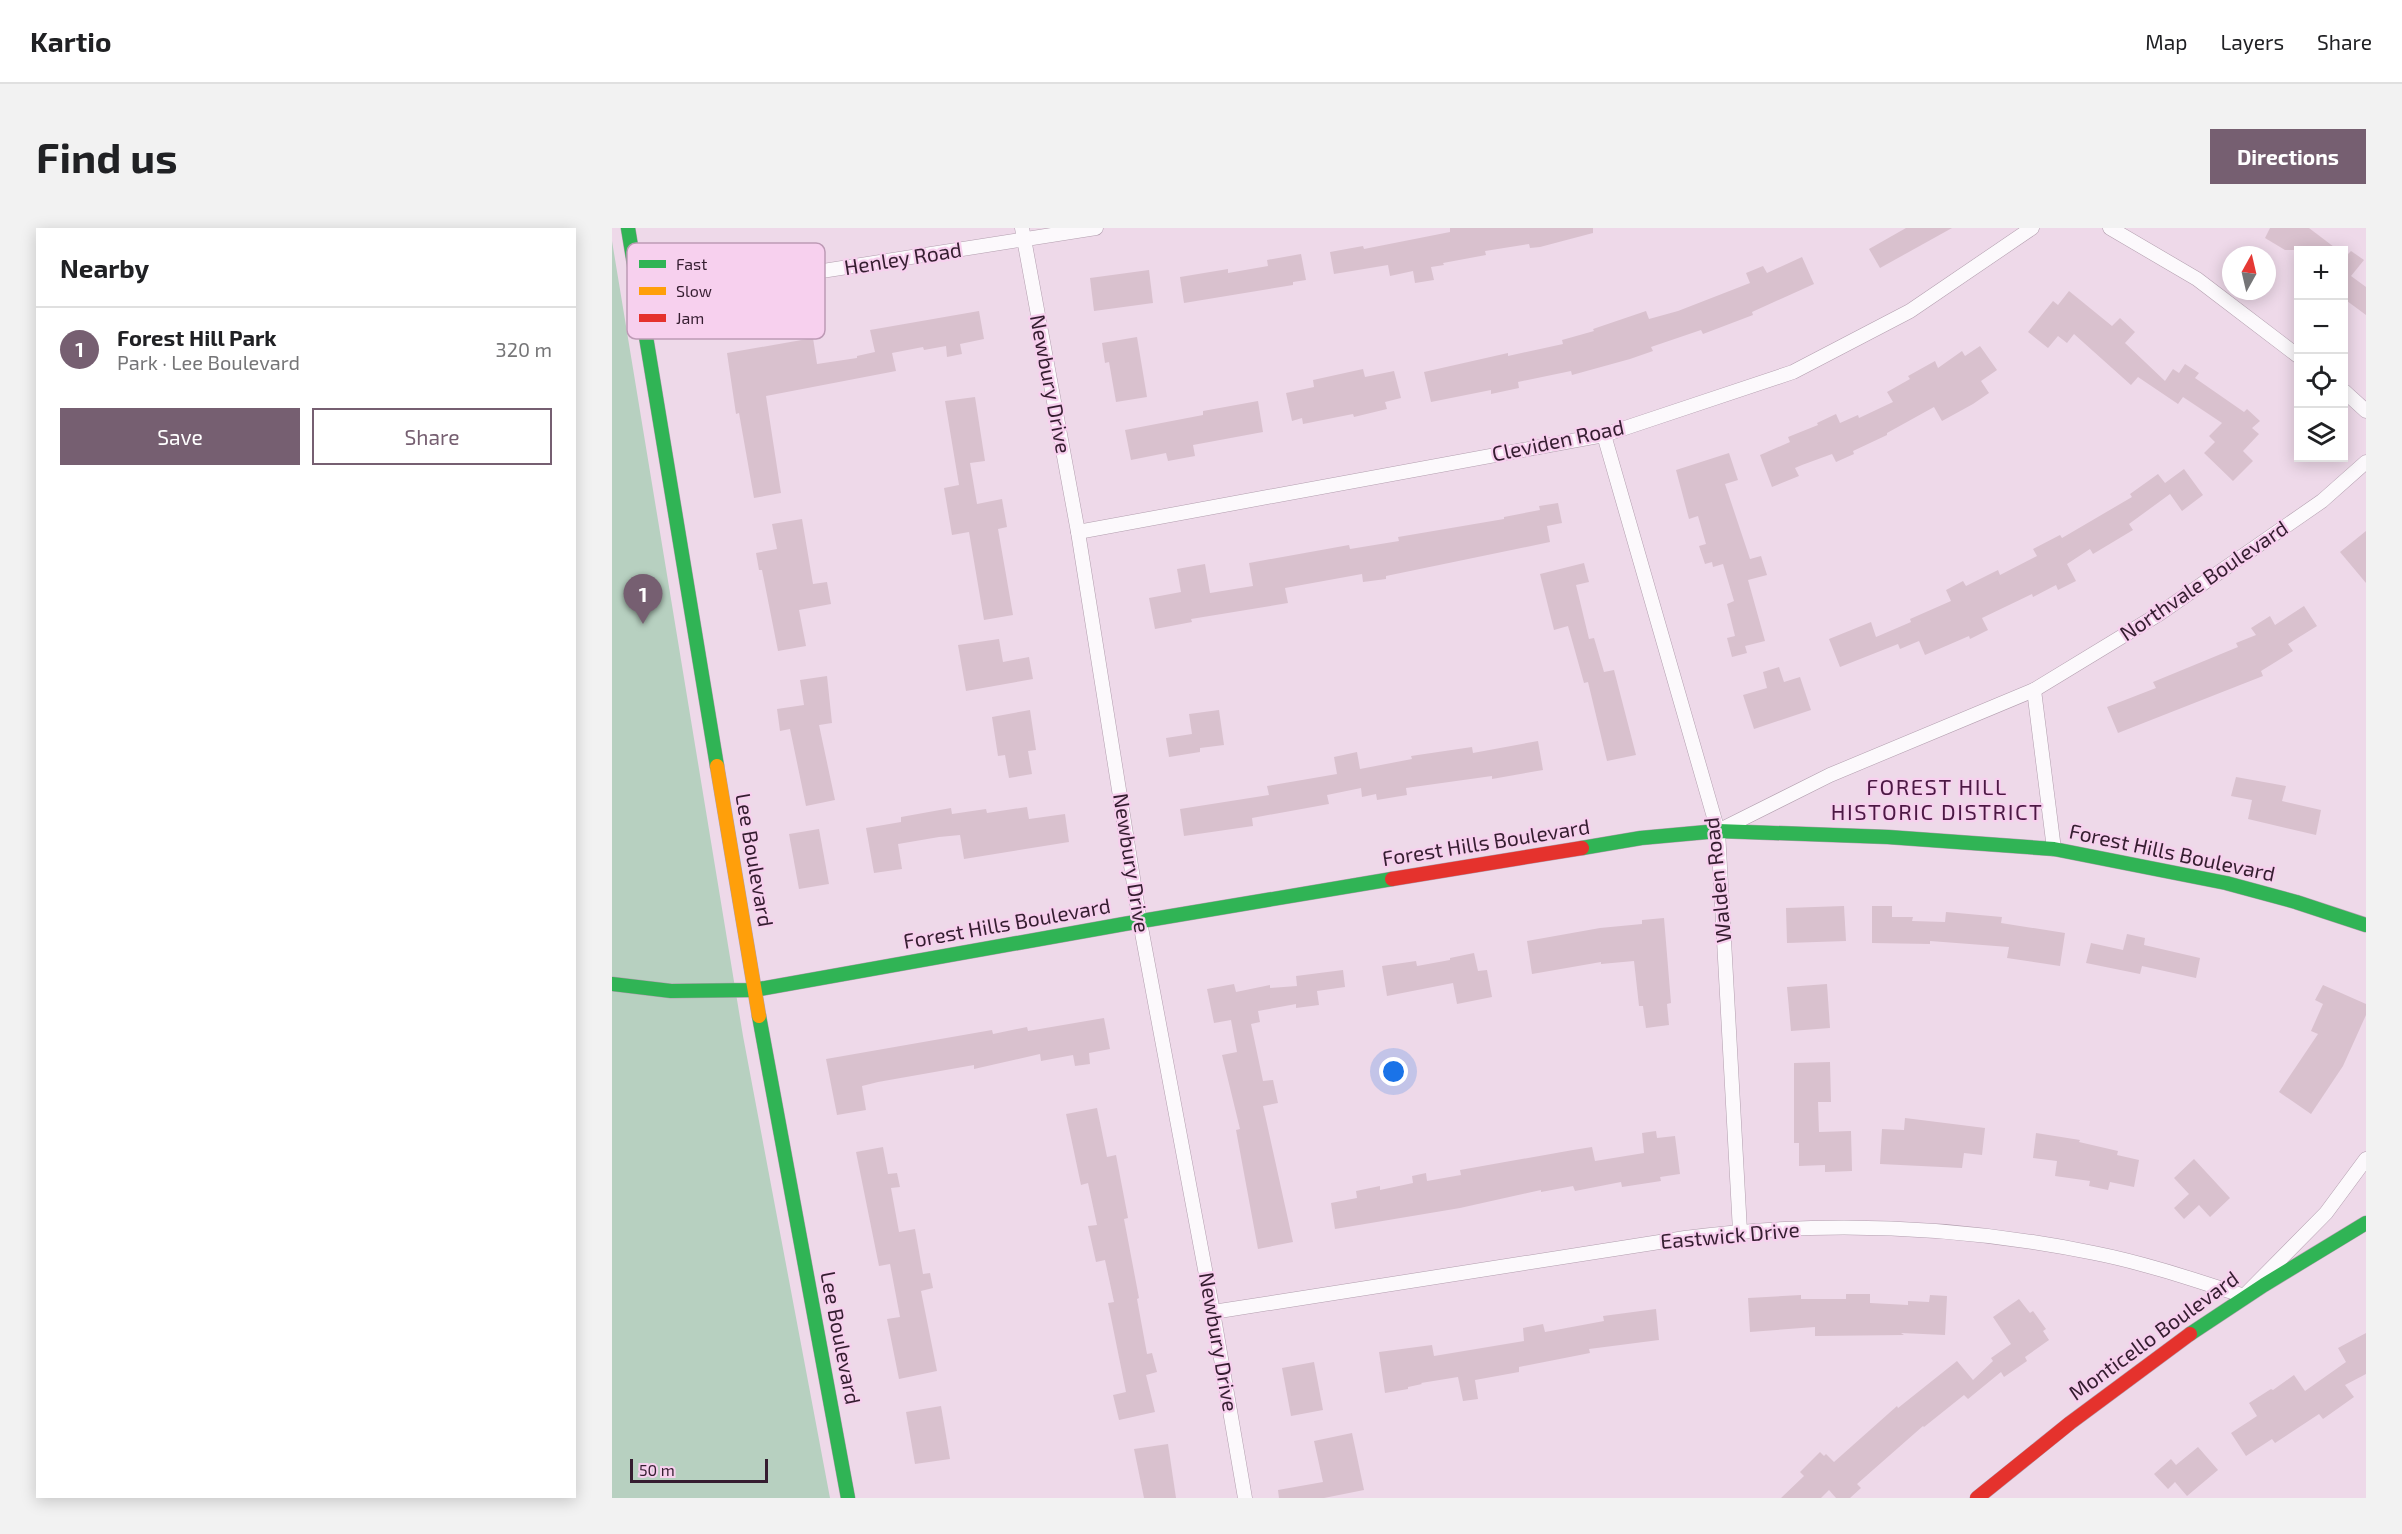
<!DOCTYPE html>
<html lang="en">
<head>
<meta charset="utf-8">
<style>
	body { margin:0; font-family:"Exo 2",sans-serif; background:#f2f2f2; color:#202124 }
	.controls { position:absolute; right:18px; top:18px; display:grid; overflow:hidden; border-radius:0px; box-shadow:0 3px 15px #0003 }
	.controls button { width:54px; height:54px; display:grid; place-items:center; padding:0; border:0; border-bottom:2px solid #e0e0e0; background:#fff; color:#202124; font:30px sans-serif }
	.compass { position:absolute; left:1610px; top:18px; width:54px; height:54px; border-radius:50%; background:#fff; box-shadow:0 3px 15px #0003; rotate:8deg }
	.scale { position:absolute; left:18px; bottom:15px; width:138px; box-sizing:border-box; padding-left:6px; border:3px solid #351d30; border-top:0; font-size:16px; line-height:21px; white-space:nowrap; color:#351d30; -webkit-text-stroke:4px #f7d0ee; paint-order:stroke }
	.you { position:absolute; left:782px; top:844px; width:21px; height:21px; margin:-15px; border:4px solid #fff; border-radius:50%; background:#1a73e8; box-shadow:0 0 0 9px #1a73e833 }
	.badge { display:grid; place-items:center; width:39px; height:39px; border-radius:50%; background:#765f71; color:#fff; font-size:20px; font-weight:700 }
	.pin { position:absolute; translate:-50% -50px; filter:drop-shadow(0 2px 3px #0008) }
	.pin::after { content:''; position:absolute; top:32px; width:21px; height:18px; background:inherit; clip-path:polygon(0 0,100% 0,50% 100%) }
	.list { margin:0; padding:0; list-style:none }
	h2 { display:flex; justify-content:space-between; align-items:center; height:78px; margin:0; padding:0 24px; font-size:26px }
	h2 small { font-size:20px; font-weight:400; color:#757577 }
	.list li { display:grid; grid-template-columns:39px 1fr auto; gap:18px; align-items:center; box-sizing:border-box; height:84px; padding:0 24px; border-top:2px solid #e0e0e0 }
	.list b { display:block; font-size:22px; white-space:nowrap }
	.list p { margin:0; font-size:20px; white-space:nowrap; color:#757577 }
	.list em { font-size:20px; font-style:normal; color:#757577 }
	.actions { display:flex; gap:12px; padding:18px 24px }
	.actions a { flex:1; padding:14px 0; border:2px solid #765f71; border-radius:0px; text-align:center; font-size:21px; color:#765f71 }
	.actions .main { background:#765f71; color:#fff }
	.icon { flex:none; width:33px; height:33px; fill:none; stroke:currentColor; stroke-width:2; stroke-linecap:round; stroke-linejoin:round }
	.map { position:relative; flex:none; width:1754px; height:1270px; overflow:hidden; border-radius:0px }
	header { display:flex; align-items:center; gap:36px; box-sizing:border-box; height:84px; padding:0 30px; background:#fff; border-bottom:2px solid #e0e0e0 }
	header strong { font-size:28px }
	nav { display:flex; gap:33px; margin-inline-start:auto; font-size:21px }
	.intro { display:flex; align-items:center; justify-content:space-between; box-sizing:border-box; height:144px; padding:0 36px }
	h1 { margin:0; font-size:42px }
	.button { padding:15px 27px; border-radius:0px; background:#765f71; color:#fff; font-size:21px; font-weight:700 }
	main { display:flex; gap:36px; padding:0 36px }
	aside { flex:1; background:#fff; border-radius:0px; box-shadow:0 3px 15px #0003 }
	.map>svg:first-child { display:block }
	.green { fill:#b7d0c0 }
	.building { fill:#d9c1ce }
	.lines { fill:none; stroke-linecap:round; stroke-linejoin:round }
	.street-casing { stroke:#b29eae; stroke-width:15 }
	.fast-casing { stroke:#b29eae; stroke-width:15 }
	.slow-casing { stroke:#b29eae; stroke-width:15 }
	.jam-casing { stroke:#b29eae; stroke-width:15 }
	.street { stroke:#fcf9fc; stroke-width:14 }
	.fast { stroke:#30b455; stroke-width:14 }
	.slow { stroke:#ff9f0a; stroke-width:14 }
	.jam { stroke:#e5322d; stroke-width:14 }
	.labels { text-anchor:middle; stroke-width:4.5; stroke-linejoin:round; paint-order:stroke }
	.street-label { font-size:21px; fill:#351d30; stroke:#f7d0ee }
	.neighbourhood-label { font-size:22px; letter-spacing:1.5px; fill:#4c1844; stroke:#f7d0ee }
	.key { fill:#f7d0ee; stroke:#bd9ab5; stroke-width:1.5 }
	.key-label { font-size:16px; fill:#351d30 }
</style>
</head>
<body>
<header>
<strong>Kartio</strong>
<nav><a>Map</a><a>Layers</a><a>Share</a></nav>
</header>
<div class="intro"><h1>Find us</h1><a class="button">Directions</a></div>
<main>
<aside>
<h2>Nearby<small></small></h2>
<ul class="list">
<li><span class="badge">1</span><div><b>Forest Hill Park</b><p>Park · Lee Boulevard</p></div><em>320 m</em></li>
</ul>
<div class="actions"><a class="main">Save</a><a>Share</a></div>
</aside>
<div class="map">
<svg width="1754" height="1270" viewBox="0 0 1754 1270">
	<rect width="100%" height="100%" fill="#eed9e9"/>
	<path class="green" d="M 0,13 L 131,808 L 218,1270 L 0,1270 Z"/>
	<g class="building">
		<path d="M 838,0 L 981,0 L 981,5 L 928,19 L 918,20 L 917,16 L 873,23 L 874,27 L 831,35 L 832,37 L 819,39 L 822,52 L 803,55 L 801,43 L 778,48 L 776,37 L 722,46 L 718,24 L 751,18 L 752,21 L 838,4 Z"/>
		<path d="M 1294,0 L 1340,0 L 1268,40 L 1257,21 Z"/>
		<path d="M 1658,0 L 1697,0 L 1726,22 L 1673,22 L 1653,10 Z"/>
		<path d="M 1739,23 L 1752,32 L 1739,48 L 1754,59 L 1754,87 L 1731,70 L 1731,31 Z"/>
		<path d="M 689,26 L 694,52 L 681,54 L 681,57 L 572,75 L 568,49 L 616,41 L 616,45 L 656,38 L 655,32 Z"/>
		<path d="M 1190,29 L 1202,56 L 1140,84 L 1141,87 L 1091,106 L 1089,102 L 1039,119 L 1041,123 L 1018,131 L 960,147 L 959,143 L 906,154 L 907,160 L 879,166 L 879,162 L 819,174 L 812,144 L 896,125 L 896,128 L 951,116 L 950,112 L 982,103 L 981,101 L 1034,83 L 1037,91 L 1066,83 L 1138,55 L 1134,45 L 1151,38 L 1155,45 Z"/>
		<path d="M 537,42 L 541,75 L 482,83 L 478,50 Z"/>
		<path d="M 1457,63 L 1500,98 L 1508,90 L 1523,104 L 1513,115 L 1553,153 L 1561,141 L 1567,145 L 1573,136 L 1587,145 L 1583,150 L 1632,184 L 1635,181 L 1648,193 L 1640,200 L 1647,206 L 1631,223 L 1641,233 L 1621,253 L 1592,225 L 1603,214 L 1597,208 L 1610,195 L 1571,169 L 1566,176 L 1526,149 L 1519,157 L 1462,106 L 1455,115 L 1446,108 L 1436,120 L 1416,104 L 1441,73 L 1446,77 Z"/>
		<path d="M 367,83 L 372,111 L 348,116 L 350,126 L 335,129 L 334,118 L 312,122 L 311,119 L 280,125 L 284,143 L 154,168 L 169,265 L 142,270 L 127,185 L 124,186 L 115,125 L 201,110 L 205,136 L 245,130 L 245,128 L 263,124 L 258,102 Z"/>
		<path d="M 525,109 L 535,169 L 504,174 L 497,134 L 493,135 L 490,115 Z"/>
		<path d="M 1368,118 L 1385,142 L 1369,153 L 1377,165 L 1361,176 L 1330,193 L 1322,179 L 1275,205 L 1275,207 L 1241,223 L 1242,226 L 1224,234 L 1220,226 L 1190,237 L 1183,240 L 1187,248 L 1160,259 L 1148,227 L 1178,214 L 1176,209 L 1206,197 L 1205,195 L 1224,186 L 1228,195 L 1246,187 L 1247,190 L 1281,174 L 1275,164 L 1298,151 L 1296,148 L 1323,133 L 1326,140 L 1350,123 L 1353,128 Z"/>
		<path d="M 751,141 L 753,149 L 782,143 L 789,170 L 773,174 L 775,181 L 742,189 L 741,186 L 691,196 L 690,190 L 680,193 L 674,165 L 702,159 L 701,152 Z"/>
		<path d="M 363,169 L 373,233 L 358,235 L 365,276 L 390,271 L 395,299 L 386,301 L 401,387 L 372,392 L 357,304 L 340,307 L 332,260 L 347,257 L 333,173 Z"/>
		<path d="M 646,173 L 651,204 L 581,217 L 583,228 L 556,233 L 554,225 L 519,232 L 513,202 L 591,187 L 591,183 Z"/>
		<path d="M 1117,225 L 1126,252 L 1113,256 L 1138,331 L 1149,328 L 1155,347 L 1136,352 L 1153,413 L 1133,418 L 1135,425 L 1120,429 L 1115,410 L 1123,408 L 1115,376 L 1122,373 L 1111,336 L 1101,339 L 1100,334 L 1093,336 L 1087,318 L 1094,316 L 1086,288 L 1077,291 L 1064,242 Z"/>
		<path d="M 1572,241 L 1591,267 L 1570,283 L 1558,266 L 1517,296 L 1521,302 L 1481,326 L 1478,321 L 1455,336 L 1464,353 L 1446,362 L 1444,357 L 1421,369 L 1420,366 L 1370,390 L 1376,402 L 1358,411 L 1357,408 L 1313,427 L 1307,413 L 1288,421 L 1286,416 L 1228,439 L 1217,411 L 1259,394 L 1264,409 L 1299,394 L 1298,391 L 1339,373 L 1334,362 L 1351,353 L 1354,358 L 1386,342 L 1388,347 L 1425,328 L 1421,321 L 1448,307 L 1450,310 L 1520,269 L 1518,266 L 1546,246 L 1553,255 Z"/>
		<path d="M 946,275 L 950,295 L 935,298 L 938,314 L 774,348 L 774,351 L 751,354 L 750,346 L 673,360 L 676,375 L 579,391 L 580,394 L 543,401 L 537,370 L 569,364 L 565,341 L 593,336 L 598,365 L 641,358 L 637,335 L 737,317 L 738,321 L 787,313 L 786,309 L 892,291 L 892,289 L 928,282 L 927,278 Z"/>
		<path d="M 190,291 L 201,356 L 215,354 L 219,376 L 187,382 L 194,418 L 166,423 L 150,342 L 147,342 L 144,325 L 165,321 L 160,296 Z"/>
		<path d="M 1754,303 L 1754,355 L 1728,324 Z"/>
		<path d="M 972,335 L 977,354 L 964,357 L 977,411 L 982,410 L 992,444 L 1002,442 L 1024,527 L 995,533 L 976,454 L 972,455 L 956,398 L 942,402 L 928,346 Z"/>
		<path d="M 1692,378 L 1705,398 L 1676,416 L 1681,423 L 1649,443 L 1651,448 L 1506,505 L 1495,479 L 1544,460 L 1541,454 L 1626,419 L 1624,415 L 1644,407 L 1639,400 L 1658,388 L 1663,397 Z"/>
		<path d="M 387,411 L 391,434 L 417,429 L 421,451 L 354,463 L 346,417 Z"/>
		<path d="M 1167,439 L 1172,454 L 1188,449 L 1199,482 L 1142,501 L 1131,467 L 1155,460 L 1151,444 Z"/>
		<path d="M 215,448 L 220,495 L 207,497 L 223,572 L 194,578 L 178,501 L 168,503 L 165,481 L 192,477 L 188,452 Z"/>
		<path d="M 418,482 L 424,522 L 416,523 L 420,546 L 397,550 L 393,527 L 386,528 L 380,489 Z"/>
		<path d="M 607,482 L 612,517 L 588,520 L 588,524 L 557,529 L 554,510 L 580,506 L 577,486 Z"/>
		<path d="M 926,513 L 931,542 L 880,551 L 880,548 L 794,560 L 795,567 L 765,572 L 764,566 L 750,569 L 749,560 L 715,567 L 717,576 L 640,590 L 641,598 L 572,608 L 568,581 L 657,567 L 655,558 L 725,546 L 722,529 L 745,524 L 748,541 L 800,531 L 799,528 L 860,519 L 861,525 Z"/>
		<path d="M 1624,549 L 1674,558 L 1670,573 L 1709,582 L 1704,607 L 1636,591 L 1640,572 L 1619,568 Z"/>
		<path d="M 415,579 L 417,591 L 453,586 L 457,614 L 352,631 L 348,607 L 327,609 L 286,616 L 290,641 L 262,645 L 254,600 L 289,594 L 289,589 L 339,580 L 340,586 L 374,581 L 375,585 Z"/>
		<path d="M 207,601 L 217,656 L 187,661 L 177,606 Z"/>
		<path d="M 1232,678 L 1234,713 L 1175,715 L 1174,680 Z"/>
		<path d="M 1260,678 L 1280,678 L 1280,689 L 1301,689 L 1300,693 L 1333,694 L 1334,684 L 1390,689 L 1389,695 L 1453,705 L 1448,738 L 1395,730 L 1397,719 L 1318,713 L 1318,716 L 1260,715 Z"/>
		<path d="M 1052,690 L 1059,775 L 1055,776 L 1057,797 L 1034,800 L 1031,778 L 1027,778 L 1022,733 L 989,736 L 989,734 L 920,746 L 915,713 L 988,700 L 1030,696 L 1030,692 Z"/>
		<path d="M 1515,706 L 1533,710 L 1532,717 L 1588,730 L 1584,750 L 1530,738 L 1528,746 L 1474,735 L 1479,715 L 1511,722 Z"/>
		<path d="M 862,725 L 866,743 L 875,742 L 880,769 L 845,776 L 841,755 L 775,768 L 770,738 L 804,733 L 805,738 L 838,732 L 838,730 Z"/>
		<path d="M 731,742 L 733,759 L 705,763 L 707,777 L 684,780 L 684,776 L 646,783 L 648,794 L 639,796 L 651,853 L 661,852 L 666,875 L 651,878 L 681,1014 L 646,1021 L 624,902 L 628,901 L 610,827 L 625,824 L 619,792 L 602,795 L 595,761 L 622,756 L 624,764 L 658,757 L 658,760 L 685,758 L 684,748 Z"/>
		<path d="M 1215,756 L 1218,800 L 1179,803 L 1175,759 Z"/>
		<path d="M 1711,757 L 1754,776 L 1754,787 L 1731,838 L 1699,886 L 1667,864 L 1706,806 L 1699,803 L 1711,776 L 1703,772 Z"/>
		<path d="M 492,790 L 498,821 L 477,825 L 478,836 L 463,838 L 461,827 L 429,833 L 428,826 L 362,841 L 362,837 L 266,854 L 250,858 L 254,882 L 225,887 L 214,831 L 380,802 L 381,806 L 415,799 L 416,803 Z"/>
		<path d="M 1218,834 L 1219,874 L 1206,874 L 1207,904 L 1239,903 L 1240,943 L 1213,944 L 1213,937 L 1187,938 L 1187,915 L 1182,915 L 1182,835 Z"/>
		<path d="M 485,880 L 495,929 L 504,927 L 516,990 L 512,991 L 527,1070 L 525,1071 L 535,1126 L 540,1125 L 545,1144 L 534,1147 L 543,1184 L 507,1192 L 501,1167 L 514,1164 L 496,1075 L 502,1074 L 493,1032 L 484,1034 L 476,998 L 485,997 L 476,955 L 469,957 L 454,886 Z"/>
		<path d="M 1293,890 L 1373,900 L 1370,927 L 1352,925 L 1350,940 L 1268,936 L 1270,901 L 1292,902 Z"/>
		<path d="M 1044,903 L 1045,910 L 1063,908 L 1068,946 L 1048,949 L 1049,953 L 1010,959 L 1009,954 L 963,963 L 961,958 L 929,964 L 929,962 L 848,980 L 723,1001 L 719,975 L 745,970 L 744,963 L 768,958 L 768,962 L 801,955 L 800,948 L 814,945 L 815,953 L 849,947 L 848,942 L 961,922 L 980,919 L 983,933 L 1032,925 L 1030,905 Z"/>
		<path d="M 1424,905 L 1468,912 L 1467,914 L 1506,923 L 1505,927 L 1527,932 L 1522,959 L 1498,954 L 1496,962 L 1477,958 L 1478,953 L 1443,948 L 1445,933 L 1421,930 Z"/>
		<path d="M 271,919 L 276,946 L 285,945 L 288,959 L 279,960 L 287,1004 L 303,1001 L 311,1046 L 318,1045 L 321,1060 L 309,1063 L 325,1143 L 287,1151 L 275,1091 L 288,1089 L 278,1036 L 267,1038 L 244,924 Z"/>
		<path d="M 1582,931 L 1618,970 L 1598,989 L 1587,977 L 1572,991 L 1562,980 L 1577,966 L 1562,950 Z"/>
		<path d="M 1234,1066 L 1258,1066 L 1258,1075 L 1296,1077 L 1296,1073 L 1317,1074 L 1318,1067 L 1335,1068 L 1333,1107 L 1289,1105 L 1292,1107 L 1203,1108 L 1203,1099 L 1138,1104 L 1136,1070 L 1189,1067 L 1189,1071 L 1234,1071 Z"/>
		<path d="M 1407,1071 L 1418,1085 L 1421,1083 L 1434,1101 L 1431,1103 L 1437,1112 L 1413,1129 L 1415,1133 L 1392,1149 L 1389,1144 L 1356,1171 L 1352,1167 L 1312,1199 L 1311,1198 L 1245,1256 L 1249,1260 L 1238,1270 L 1224,1270 L 1217,1262 L 1209,1270 L 1169,1270 L 1192,1248 L 1188,1244 L 1208,1224 L 1212,1228 L 1214,1226 L 1222,1234 L 1285,1178 L 1286,1180 L 1345,1133 L 1361,1152 L 1381,1133 L 1379,1130 L 1399,1116 L 1381,1089 Z"/>
		<path d="M 1044,1081 L 1047,1112 L 977,1121 L 978,1125 L 907,1139 L 907,1144 L 863,1152 L 866,1171 L 851,1173 L 846,1149 L 809,1155 L 810,1156 L 796,1159 L 796,1161 L 773,1165 L 767,1124 L 820,1117 L 822,1128 L 912,1113 L 911,1100 L 931,1096 L 933,1104 L 992,1093 L 991,1088 Z"/>
		<path d="M 1754,1105 L 1754,1146 L 1733,1157 L 1742,1169 L 1711,1191 L 1707,1186 L 1663,1215 L 1660,1211 L 1634,1228 L 1619,1205 L 1645,1188 L 1637,1175 L 1659,1161 L 1661,1162 L 1682,1147 L 1693,1163 L 1734,1134 L 1726,1120 Z"/>
		<path d="M 702,1134 L 711,1182 L 679,1188 L 670,1140 Z"/>
		<path d="M 329,1178 L 338,1231 L 303,1236 L 294,1184 Z"/>
		<path d="M 740,1205 L 752,1262 L 712,1270 L 667,1270 L 666,1262 L 711,1254 L 702,1213 Z"/>
		<path d="M 556,1216 L 564,1270 L 532,1270 L 522,1221 Z"/>
		<path d="M 1586,1219 L 1606,1242 L 1575,1268 L 1563,1254 L 1556,1261 L 1542,1246 L 1559,1231 L 1564,1237 Z"/>
	</g>
	<g class="lines">
		<g class="street-casing">
			<g id="street">
				<path d="M 410,0 L 466,304 L 528,694 L 601,1084 L 633,1270"/>
				<path d="M 1498,0 L 1585,51 L 1686,128"/>
				<path d="M 26,72 L 484,0"/>
				<path d="M 1732,163 L 1754,183"/>
				<path d="M 992,207 L 1106,603 L 1128,1003"/>
				<path d="M 466,304 L 992,207 L 1181,144 L 1298,83 L 1420,0"/>
				<path d="M 1422,462 L 1442,621"/>
				<path d="M 1108,602 L 1218,547 L 1422,462 L 1547,386 L 1710,273 L 1754,234"/>
				<path d="M 601,1084 L 1073,1010 C 1209,992 1349,998 1482,1025 C 1533,1035 1583,1052 1632,1068 L 1714,985 L 1754,931"/>
			</g>
		</g>
		<g class="fast-casing">
			<g id="fast">
				<path d="M 16,0 L 105,538"/>
				<path d="M 970,620 L 1029,610 L 1106,603 L 1276,609 L 1442,621 L 1614,655 L 1684,674 L 1754,697"/>
				<path d="M 0,756 L 59,763 L 142,762 L 512,696 L 780,651"/>
				<path d="M 147,788 L 236,1270"/>
				<path d="M 1578,1106 L 1652,1057 L 1754,995"/>
			</g>
		</g>
		<g class="slow-casing">
			<path id="slow" d="M 105,538 L 147,788"/>
		</g>
		<g class="jam-casing">
			<g id="jam">
				<path d="M 780,651 L 970,620"/>
				<path d="M 1365,1270 L 1458,1195 L 1578,1106"/>
			</g>
		</g>
		<use href="#street" class="street"/>
		<use href="#fast" class="fast"/>
		<use href="#slow" class="slow"/>
		<use href="#jam" class="jam"/>
	</g>
	<g class="labels">
		<g class="street-label">
			<text transform="translate(291 31) rotate(-9)" y="7">Henley Road</text>
			<text transform="translate(438 156) rotate(79)" y="7">Newbury Drive</text>
			<text transform="translate(946 213) rotate(-12)" y="7">Cleviden Road</text>
			<text transform="translate(1592 353) rotate(-34)" y="7">Northvale Boulevard</text>
			<text transform="translate(874 615) rotate(-9)" y="7">Forest Hills Boulevard</text>
			<text transform="translate(1560 625) rotate(12)" y="7">Forest Hills Boulevard</text>
			<text transform="translate(142 632) rotate(80)" y="7">Lee Boulevard</text>
			<text transform="translate(519 635) rotate(81)" y="7">Newbury Drive</text>
			<text transform="translate(1106 652) rotate(-96)" y="7">Walden Road</text>
			<text transform="translate(395 696) rotate(-10)" y="7">Forest Hills Boulevard</text>
			<text transform="translate(1118 1008) rotate(-5)" y="7">Eastwick Drive</text>
			<text transform="translate(1542 1108) rotate(-36)" y="7">Monticello Boulevard</text>
			<text transform="translate(228 1110) rotate(79)" y="7">Lee Boulevard</text>
			<text transform="translate(606 1114) rotate(80)" y="7">Newbury Drive</text>
		</g>
		<g class="neighbourhood-label">
			<text x="1325" y="567">FOREST HILL<tspan x="1325" dy="25">HISTORIC DISTRICT</tspan></text>
		</g>
	</g>
	<rect x="15" y="15" width="198" height="96" rx="9" class="key"/>
	<rect x="27" y="32" width="27" height="8" fill="#30b455"/>
	<rect x="27" y="59" width="27" height="8" fill="#ff9f0a"/>
	<rect x="27" y="86" width="27" height="8" fill="#e5322d"/>
	<g class="key-label">
		<text x="64" y="42">Fast</text>
		<text x="64" y="69">Slow</text>
		<text x="64" y="96">Jam</text>
	</g>
</svg>
<div class="controls">
<button>+</button>
<button>−</button>
<button><svg class="icon" aria-label="locate" viewBox="0 0 24 24"><circle cx="12" cy="12" r="6"/><path d="M12 2v4M12 18v4M2 12h4M18 12h4"/></svg></button>
<button><svg class="icon" aria-label="layers" viewBox="0 0 24 24"><path d="M12 4l9 5-9 5-9-5zM3 14l9 5 9-5"/></svg></button>
</div>
<svg class="compass" viewBox="-18 -18 36 36"><path d="M0-13l5 13h-10z" fill="#e53935"/><path d="M0 13l5-13h-10z" fill="#757577"/></svg>
<div class="scale">50 m</div>
<div class="you"></div>
<div class="pin badge" style="left:31px;top:396px">1</div>
</div>
</main>
</body>
</html>
